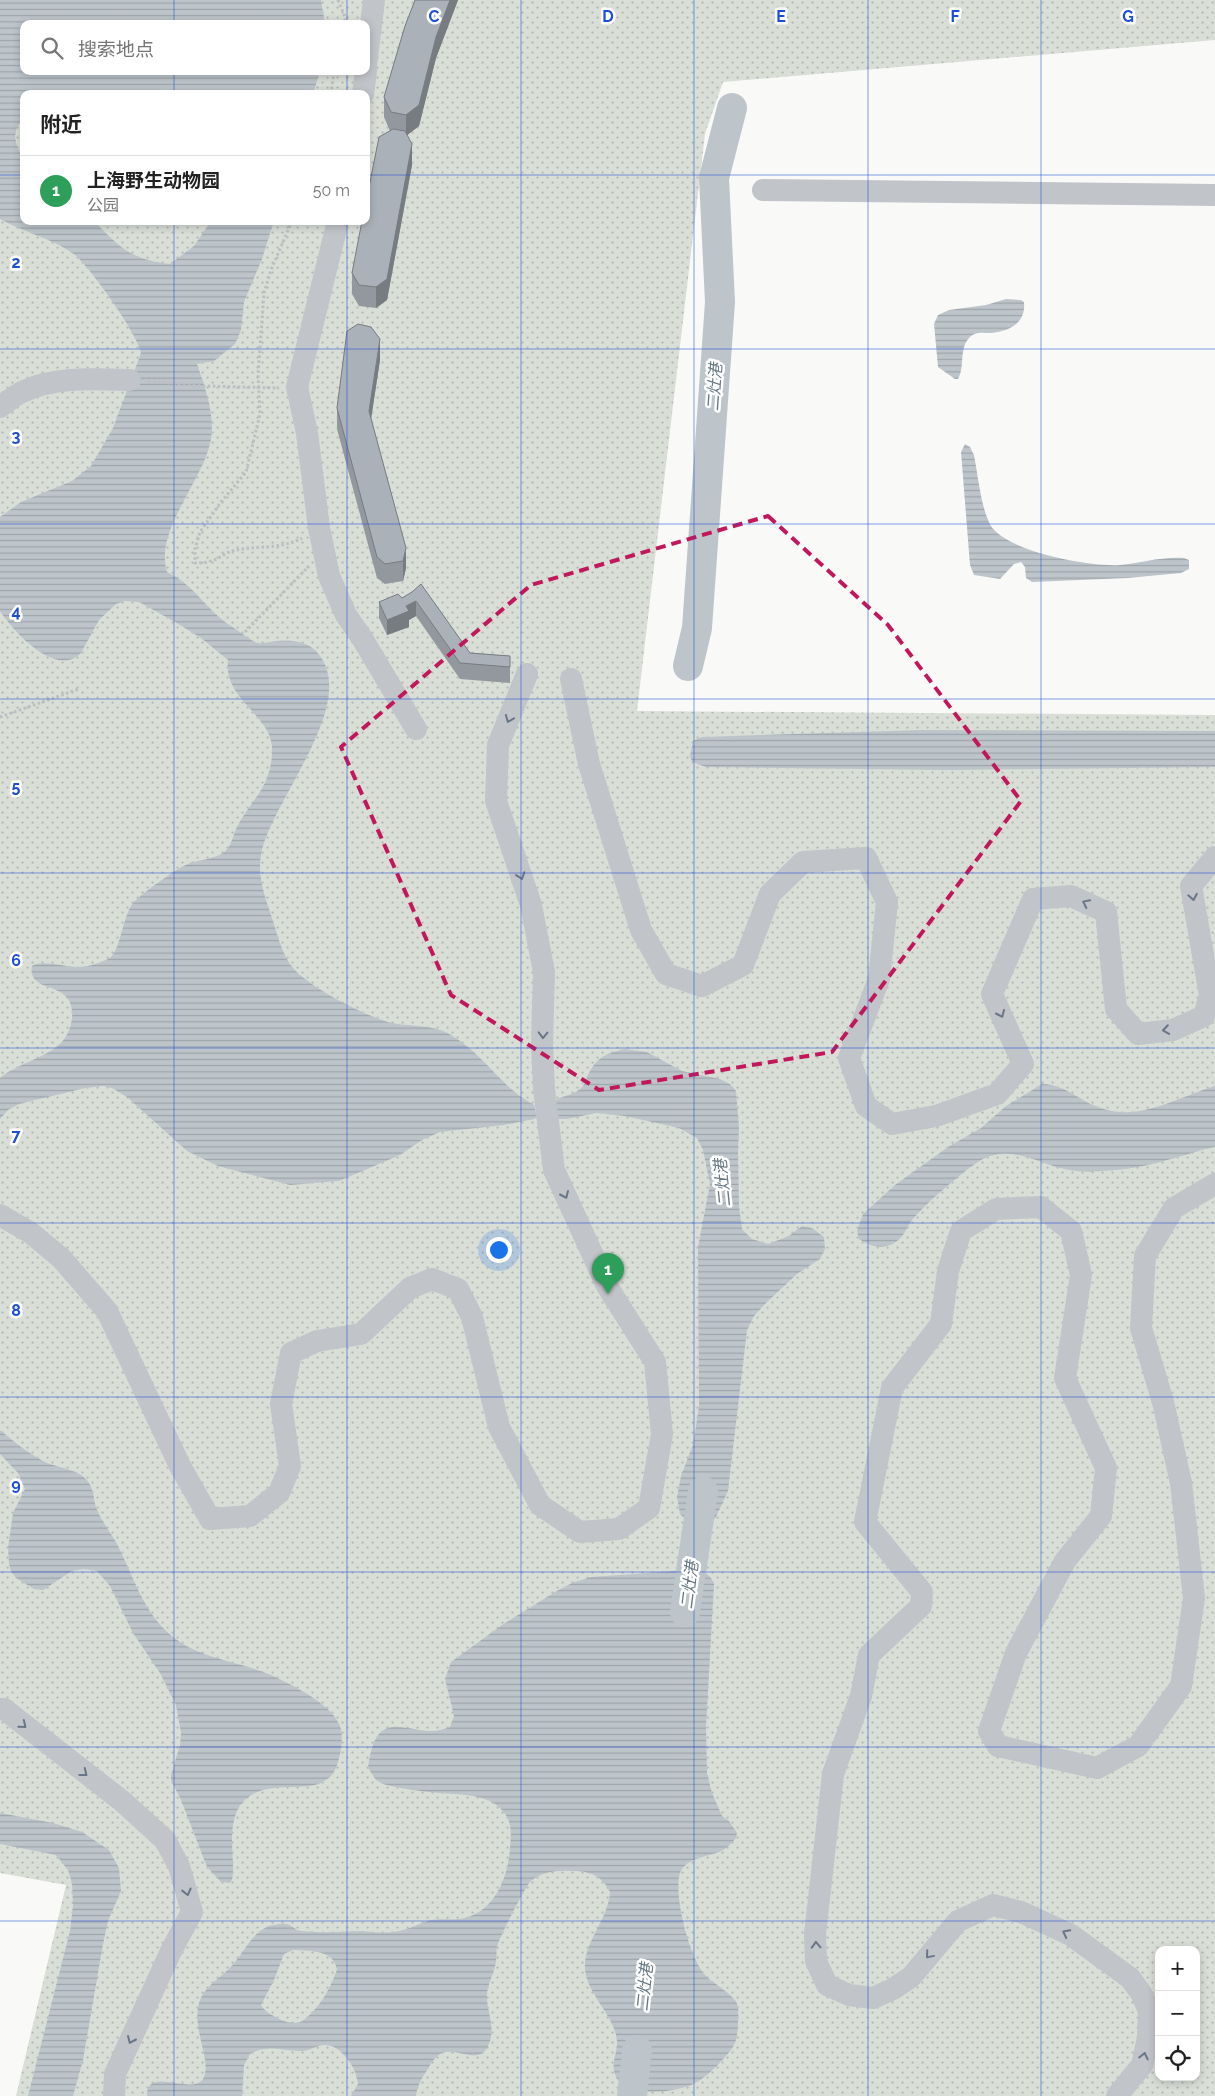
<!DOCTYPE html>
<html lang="zh">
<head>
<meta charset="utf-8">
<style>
	body { margin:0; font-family:Raleway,"Noto Sans SC",sans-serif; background:#f2f2f2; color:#222 }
	.controls { position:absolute; right:15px; bottom:15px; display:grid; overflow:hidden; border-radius:10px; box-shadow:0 2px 8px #0003 }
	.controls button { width:45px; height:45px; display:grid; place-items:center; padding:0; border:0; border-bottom:1px solid #e0e0e0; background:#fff; color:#222; font:25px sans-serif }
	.you { position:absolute; left:498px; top:1249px; width:18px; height:18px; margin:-12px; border:4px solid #fff; border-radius:50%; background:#1a73e8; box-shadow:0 0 0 8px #1a73e833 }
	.badge { display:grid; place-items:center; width:32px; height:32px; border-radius:50%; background:#db7436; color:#fff; font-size:16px; font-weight:700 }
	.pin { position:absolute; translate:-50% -41px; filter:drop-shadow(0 1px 2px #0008) }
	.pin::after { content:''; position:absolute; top:26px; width:18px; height:15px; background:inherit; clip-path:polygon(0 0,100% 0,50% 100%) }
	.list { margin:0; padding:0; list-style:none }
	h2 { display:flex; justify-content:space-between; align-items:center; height:65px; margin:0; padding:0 20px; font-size:21px }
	h2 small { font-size:16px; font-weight:400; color:#767676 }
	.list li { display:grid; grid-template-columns:32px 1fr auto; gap:15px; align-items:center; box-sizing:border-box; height:70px; padding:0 20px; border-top:1px solid #e0e0e0 }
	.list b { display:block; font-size:19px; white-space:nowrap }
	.list p { margin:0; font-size:16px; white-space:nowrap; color:#767676 }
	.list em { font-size:16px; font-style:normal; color:#767676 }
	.icon { flex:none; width:28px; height:28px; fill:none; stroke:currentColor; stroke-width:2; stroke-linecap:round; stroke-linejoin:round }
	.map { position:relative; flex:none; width:1215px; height:2096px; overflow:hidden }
	.search { position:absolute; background:#fff; box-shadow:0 2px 8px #0003; left:20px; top:20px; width:350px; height:55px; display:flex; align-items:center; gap:12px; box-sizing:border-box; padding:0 18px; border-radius:10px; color:#767676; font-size:19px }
	.panel { position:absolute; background:#fff; box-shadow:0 2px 8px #0003; left:20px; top:90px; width:350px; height:135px; border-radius:10px }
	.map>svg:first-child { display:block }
	.park { fill:url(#park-dots); fill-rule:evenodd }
	.water { fill:url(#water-rules); fill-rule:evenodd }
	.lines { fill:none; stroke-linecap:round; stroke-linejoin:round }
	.river { stroke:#bdc5cb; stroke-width:30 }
	.path { stroke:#bcbec1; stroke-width:3; stroke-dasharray:2.5 2.5; stroke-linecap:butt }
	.minor { stroke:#c1c4c9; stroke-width:22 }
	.wall { fill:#92989e }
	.shaded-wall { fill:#777c81 }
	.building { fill:#aab1b8; stroke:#777c81 }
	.oneway { stroke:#6a7687 }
	.marked { fill:none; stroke:#c2185b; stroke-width:4; stroke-dasharray:10 6; stroke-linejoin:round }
	.grid { fill:none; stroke:#1d4ed8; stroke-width:1; stroke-opacity:0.55 }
	.labels { text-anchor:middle; stroke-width:5; stroke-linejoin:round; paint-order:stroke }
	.water-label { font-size:16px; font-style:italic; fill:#667782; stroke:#fff }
	.grid-label { font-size:16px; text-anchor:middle; font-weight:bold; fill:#1d4ed8; stroke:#fff; stroke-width:5; stroke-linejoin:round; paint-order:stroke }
</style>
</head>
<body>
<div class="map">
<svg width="1215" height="2096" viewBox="0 0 1215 2096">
	<defs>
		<pattern id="park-dots" width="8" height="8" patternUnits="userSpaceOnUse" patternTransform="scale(1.25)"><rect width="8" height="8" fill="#d9ded7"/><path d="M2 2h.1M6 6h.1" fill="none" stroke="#b4b9b4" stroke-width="1.8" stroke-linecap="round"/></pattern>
		<pattern id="water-rules" width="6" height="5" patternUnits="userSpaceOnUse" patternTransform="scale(1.25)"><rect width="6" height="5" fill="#bdc5cb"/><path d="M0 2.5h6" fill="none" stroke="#9ea5aa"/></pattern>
	</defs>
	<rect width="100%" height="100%" fill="#f9faf8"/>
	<path class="park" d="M 0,0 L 1215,0 L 1215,40 L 723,82 L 705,134 L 637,711 L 1215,715 L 1215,2096 L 16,2096 L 66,1885 L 0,1873 ZM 24,24 L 366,24 L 366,71 L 24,71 ZM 24,94 L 366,94 L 366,221 L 24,221 ZM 1159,1950 L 1196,1950 L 1196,2077 L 1159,2077 Z"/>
	<g class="water">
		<path d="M 0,0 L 321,0 L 325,24 L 24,24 L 24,71 L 320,71 L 313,94 L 24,94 L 24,118 L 17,127 L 15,136 L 16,143 L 24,162 L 24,221 L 94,221 C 121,248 129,259 170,264 L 194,246 L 211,221 L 274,221 L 262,259 L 244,302 L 241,330 L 235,344 L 214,361 L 197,364 C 205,388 215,413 211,439 C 204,481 154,529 167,572 C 194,584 207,611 231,626 C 238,630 252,642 258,643 C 262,644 267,642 270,642 C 285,640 304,639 316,651 C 363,701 270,801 261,855 C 257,879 266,899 273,921 C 278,937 283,957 294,969 C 309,987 369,1018 392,1023 C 411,1027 434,1024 451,1035 C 478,1051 494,1075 517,1094 C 522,1098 528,1101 534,1105 L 537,1117 L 534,1119 L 504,1125 L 440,1132 L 422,1140 L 400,1155 L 339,1181 L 290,1185 L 218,1166 L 187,1151 L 127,1097 L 112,1088 L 103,1086 L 85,1088 L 19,1104 L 8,1110 L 0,1119 L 0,1078 C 18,1063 44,1059 61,1043 C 67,1037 71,1027 72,1018 C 76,978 27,996 32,966 C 40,959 67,967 79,967 C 88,967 100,963 108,959 C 121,953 122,915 134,902 C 144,892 177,868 190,863 C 201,860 213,859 223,853 C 231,848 233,835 237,827 C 245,810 260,796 267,778 C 270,770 272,761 272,752 C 275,716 223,701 228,660 L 201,638 L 175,622 L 139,602 L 125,601 L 116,604 L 99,620 L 81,653 C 56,679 13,631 0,611 L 0,517 L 21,502 L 72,481 L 91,466 L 113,428 L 141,353 C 138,334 89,266 74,254 C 51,238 23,232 0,219 Z"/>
		<path d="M 1006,299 L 1021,300 L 1024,302 C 1026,323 1010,331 991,333 C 983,333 975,331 969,338 C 959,349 965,367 958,379 L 955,379 L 938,367 L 934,324 L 938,315 L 949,310 L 986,305 Z"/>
		<path d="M 965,444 L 970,447 L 974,455 C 978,475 981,509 991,526 C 1008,552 1090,567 1120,565 C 1141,563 1163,556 1184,558 L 1189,560 L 1189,569 L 1181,573 L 1128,578 L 1032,582 L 1026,578 L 1025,567 L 1021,562 L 1014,564 L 1000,579 L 974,575 L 970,565 L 961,452 Z"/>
		<path d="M 922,730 L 1215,731 L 1215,767 L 944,770 L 706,767 L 692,762 L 690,756 L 693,741 L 702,737 Z"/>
		<path d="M 625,1049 L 647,1052 L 682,1071 L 720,1079 L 730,1084 L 736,1091 L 739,1127 L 738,1152 L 739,1206 L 742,1229 L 752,1239 L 768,1244 L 789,1236 L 802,1226 L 812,1228 L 824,1237 L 825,1249 L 820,1259 L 797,1274 L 766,1303 L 754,1316 L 747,1330 L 728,1491 L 716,1517 L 706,1530 L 702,1533 L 697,1531 L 680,1514 L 677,1497 L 681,1476 L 693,1445 L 699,1407 L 698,1247 L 710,1184 L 703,1150 L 697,1138 L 679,1128 L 625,1116 L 596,1113 L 567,1119 L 558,1119 L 552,1104 C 561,1094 571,1097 580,1089 C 584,1086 586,1080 588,1075 C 596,1058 606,1053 625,1049 Z"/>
		<path d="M 1042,1084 C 1068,1085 1078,1101 1101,1108 C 1140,1122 1178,1097 1215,1086 L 1215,1147 C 1202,1149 1191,1154 1178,1157 C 1146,1167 1111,1173 1077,1171 C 1045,1169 1014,1142 981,1160 C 966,1169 920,1208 910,1223 C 905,1231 903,1238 894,1243 C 882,1250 869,1246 859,1239 L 857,1231 L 863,1214 L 895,1185 L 948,1147 L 981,1128 L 1006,1106 Z"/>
		<path d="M 0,1430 C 13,1441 28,1453 43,1461 C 59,1469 79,1468 89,1483 C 95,1492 93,1503 98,1512 C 103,1523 111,1533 117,1544 C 134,1577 143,1613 173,1637 C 201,1659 238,1661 271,1675 C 292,1685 335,1705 341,1729 C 343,1740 341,1752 338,1762 C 326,1804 277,1774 247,1798 C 220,1819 240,1873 230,1883 L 221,1882 L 207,1867 L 181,1800 L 171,1780 L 171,1775 L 180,1745 L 181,1733 L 176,1705 L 160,1673 L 133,1633 L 110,1586 L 97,1571 L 84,1569 L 72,1571 L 43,1590 L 34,1589 L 16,1578 L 11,1571 L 9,1564 L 8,1548 L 13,1513 L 25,1489 L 18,1473 L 0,1454 Z"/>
		<path d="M 690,1570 C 701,1571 710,1572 714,1584 L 706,1727 L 707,1773 L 712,1793 L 722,1816 L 729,1821 L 737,1833 L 736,1838 C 731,1844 726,1849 719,1852 C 706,1857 686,1858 680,1873 C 673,1895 690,1960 706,1976 C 714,1984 737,1996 738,2007 C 739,2015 738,2039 734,2045 C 729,2055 707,2077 697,2082 C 681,2091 656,2093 638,2091 C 631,2090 623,2088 619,2082 C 606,2063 621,2053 616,2035 C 610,2010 583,1990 585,1963 C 587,1938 608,1919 610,1892 C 602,1876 590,1871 573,1871 C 559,1870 541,1871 530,1882 C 525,1887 500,1937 497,1946 C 496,1950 497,1956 496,1961 C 495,1972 488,1982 487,1994 C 486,2011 497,2028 488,2046 C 478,2067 456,2045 440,2054 C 434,2058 430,2065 426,2072 C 421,2079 417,2087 416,2096 L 351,2096 L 358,2084 C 357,2069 342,2045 325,2045 C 316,2045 309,2052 299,2051 C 282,2051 267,2044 250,2054 L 244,2065 L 242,2096 L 147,2096 C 146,2065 192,2096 203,2079 C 214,2060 186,2022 203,1994 C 212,1981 226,1974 235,1962 C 244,1952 252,1934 265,1928 C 269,1925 283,1923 287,1924 C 290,1925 294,1928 297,1930 C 303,1932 310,1931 316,1932 C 331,1933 346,1931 361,1931 C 374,1932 386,1934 399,1931 C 410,1929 420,1923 431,1920 C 443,1918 457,1921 468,1917 C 497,1908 509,1873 510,1847 C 511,1837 512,1826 507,1817 C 494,1793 462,1795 439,1793 C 420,1791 401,1789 383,1784 L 376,1780 L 368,1768 C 377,1696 413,1744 450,1727 L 454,1716 L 445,1679 L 451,1662 L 502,1625 L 555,1592 L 572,1583 L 591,1577 ZM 293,1950 C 309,1951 333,1949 337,1969 C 332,1986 318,2011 302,2021 C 295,2025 286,2022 279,2019 C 272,2015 265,2012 261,2005 L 274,1980 L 284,1954 Z"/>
		<path d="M 0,1813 L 53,1823 L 82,1832 L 109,1850 L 119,1868 L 121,1891 L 108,1921 L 103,1944 L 83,2060 L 73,2096 L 28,2096 L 70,1931 L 73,1905 L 72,1883 L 68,1870 L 56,1855 L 0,1844 Z"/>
	</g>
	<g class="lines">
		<g class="river">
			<path d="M 688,666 L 697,628 L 720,302 L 714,178 L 732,108"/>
			<path d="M 685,1612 L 703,1491"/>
			<path d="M 632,2096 L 637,2050"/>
		</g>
		<g class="path">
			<path d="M 338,0 L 345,17 L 345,24"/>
			<path d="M 331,94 L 334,71"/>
			<path d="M 292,221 L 271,270 L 264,293 L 258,375 L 260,414 L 246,472 L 221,502 L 200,532 L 195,549 L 195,563 C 200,563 206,563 211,561 C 219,559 225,553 232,551 C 255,545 281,550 302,538"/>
			<path d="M 148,381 L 204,386 L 279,388"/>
			<path d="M 245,632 L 309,566"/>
			<path d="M 0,717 L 79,689"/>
		</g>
		<g class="minor">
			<path d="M 366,66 L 374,0"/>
			<path d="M 363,94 L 366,71"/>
			<path d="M 763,190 L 1215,195"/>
			<path d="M 338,221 L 297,387 L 307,433 L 319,528 L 329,576 L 346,615 L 362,638 L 416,729"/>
			<path d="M 0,407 C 7,402 15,395 22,392 C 55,376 95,379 130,380"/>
			<path d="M 571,679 L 589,764 L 641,930 L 666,974 L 702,986 L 743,965 L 770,894 L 803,862 L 866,858 L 887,902 L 879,979 L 849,1058 L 866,1106 L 892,1124 L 936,1116 L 997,1094 L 1023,1064 L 992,994 L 1033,899 L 1071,896 L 1106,912 L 1116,1009 L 1138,1034 L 1173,1030 L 1204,1016 L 1210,995 L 1191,886 L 1215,857"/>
			<path d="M 0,1215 L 31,1233 L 61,1258 L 107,1311 L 180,1466 L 210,1519 L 250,1516 L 279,1493 L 290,1466 L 281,1404 L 291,1353 L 317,1341 L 361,1334 L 410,1288 L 432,1279 L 458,1289 L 472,1317 L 499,1427 L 540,1505 L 580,1532 L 619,1529 L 649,1508 L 662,1434 L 655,1362 L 607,1286 L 554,1170 L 544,1089 L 542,1044 L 544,972 L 531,905 L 496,801 L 498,745 L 527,674"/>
			<path d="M 0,1709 L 4,1709 L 122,1801 L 165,1840 L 179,1866 L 192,1912 L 171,1951 L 115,2074 L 114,2096"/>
			<path d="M 1117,2096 L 1142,2065 L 1148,2038 L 1149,2011 L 1141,1993 L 1130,1978 L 1071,1935 L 1021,1912 L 993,1905 L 958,1921 L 911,1977 L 893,1989 L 873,1998 L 849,1995 L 827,1985 L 816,1961 L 815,1934 L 833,1774 L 861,1696 L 869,1655 L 921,1606 L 922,1592 L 865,1522 L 892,1388 L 941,1324 L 948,1271 L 961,1231 L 996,1209 L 1041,1207 L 1071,1231 L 1081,1275 L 1065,1378 L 1106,1468 L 1101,1516 L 1065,1561 L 1016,1653 L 989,1731 L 998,1746 L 1097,1768 L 1138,1746 L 1181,1686 L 1194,1598 L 1181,1483 L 1163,1402 L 1141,1328 L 1145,1256 L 1174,1208 L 1215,1184"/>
		</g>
	</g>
	<g class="wall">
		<path d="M 415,0 L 458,0 L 436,58 L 419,126 L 407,135 L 412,165 L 387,300 L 376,308 L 359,306 L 352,294 L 352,273 L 390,131 L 384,117 L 384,97 Z"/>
		<path d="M 380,360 L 371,419 L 406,568 L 403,581 L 385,584 L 377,578 L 337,429 L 337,408 Z"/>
		<path d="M 412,592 L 470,653 L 510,656 L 510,683 L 460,679 L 416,616 L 409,620 L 409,627 L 387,635 L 379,618 L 379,602 L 402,598 Z"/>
	</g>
	<g class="shaded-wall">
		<path d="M 450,0 L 458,0 L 436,58 L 419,126 L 406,136 L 406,115 Z"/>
		<path d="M 412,144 L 412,165 L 387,300 L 376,308 L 376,287 Z"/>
		<path d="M 380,339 L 380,360 L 369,432 L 369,411 Z"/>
		<path d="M 406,548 L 406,568 L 403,581 L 403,561 Z"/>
		<path d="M 416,601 L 416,616 L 409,620 L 409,627 L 387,635 L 387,620 L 406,606 Z"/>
	</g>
	<g class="building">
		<path d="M 415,0 L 450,0 L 436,37 L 419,105 L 406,115 L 391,112 L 384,97 L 405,26 Z"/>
		<path d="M 393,129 L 405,131 L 412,144 L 387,279 L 376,287 L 359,285 L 352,273 L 362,221 L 366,221 L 366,202 L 379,137 Z"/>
		<path d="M 358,324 L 371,327 L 380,339 L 369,411 L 406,548 L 403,561 L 385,564 L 377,557 L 337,408 L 347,331 Z"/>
		<path d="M 421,584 L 470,653 L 510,656 L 510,667 L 460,663 L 416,601 L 406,606 L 409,611 L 387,620 L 379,602 L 398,594 L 402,598 L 412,592 Z"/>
	</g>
	<defs><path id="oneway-chevron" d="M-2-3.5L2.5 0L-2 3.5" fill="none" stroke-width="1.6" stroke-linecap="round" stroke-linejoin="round" transform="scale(1.25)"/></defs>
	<g class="oneway">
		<use href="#oneway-chevron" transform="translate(509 719) rotate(112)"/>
		<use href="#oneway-chevron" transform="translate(521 876) rotate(71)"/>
		<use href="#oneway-chevron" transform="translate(1193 897) rotate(80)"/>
		<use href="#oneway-chevron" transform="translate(1086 903) rotate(-154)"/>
		<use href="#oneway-chevron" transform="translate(1001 1014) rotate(66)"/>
		<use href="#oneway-chevron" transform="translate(1166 1030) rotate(172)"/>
		<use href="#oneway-chevron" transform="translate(543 1035) rotate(92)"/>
		<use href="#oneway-chevron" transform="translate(565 1195) rotate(66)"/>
		<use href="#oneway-chevron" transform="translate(23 1725) rotate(39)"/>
		<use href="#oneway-chevron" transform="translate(84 1773) rotate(38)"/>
		<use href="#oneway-chevron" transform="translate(187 1892) rotate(76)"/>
		<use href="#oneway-chevron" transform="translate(1066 1933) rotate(-153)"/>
		<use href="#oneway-chevron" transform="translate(816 1945) rotate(-92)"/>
		<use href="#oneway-chevron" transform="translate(929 1955) rotate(130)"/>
		<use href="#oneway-chevron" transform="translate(131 2040) rotate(114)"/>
		<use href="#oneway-chevron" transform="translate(1144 2056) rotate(-77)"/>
	</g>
	<path class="marked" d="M 768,516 L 888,625 L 1021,801 L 832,1052 L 599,1090 L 451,995 L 341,747 L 531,585 Z"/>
	<path class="grid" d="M 174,0 L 174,24M 347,0 L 347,24M 521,0 L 521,2096M 694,0 L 694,2096M 868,0 L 868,2096M 1041,0 L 1041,2096M 174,71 L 174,94M 347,71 L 347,94M 0,175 L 24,175M 366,175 L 1215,175M 174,221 L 174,2096M 347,221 L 347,2096M 0,349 L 1215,349M 0,524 L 1215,524M 0,699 L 1215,699M 0,873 L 1215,873M 0,1048 L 1215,1048M 0,1223 L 1215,1223M 0,1397 L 1215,1397M 0,1572 L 1215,1572M 0,1747 L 1215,1747M 0,1921 L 1215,1921"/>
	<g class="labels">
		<g class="water-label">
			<text transform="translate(714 387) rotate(-86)" y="6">二灶港</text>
			<text transform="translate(722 1183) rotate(-96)" y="6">二灶港</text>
			<text transform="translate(689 1585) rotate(-83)" y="6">二灶港</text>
			<text transform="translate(644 1987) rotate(-84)" y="6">二灶港</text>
		</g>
	</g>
	<g class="grid-label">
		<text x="434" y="22">C</text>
		<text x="608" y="22">D</text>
		<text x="781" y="22">E</text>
		<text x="955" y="22">F</text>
		<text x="1128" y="22">G</text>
		<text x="16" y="268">2</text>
		<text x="16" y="442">3</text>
		<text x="16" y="617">4</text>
		<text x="16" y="792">5</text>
		<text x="16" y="966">6</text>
		<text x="16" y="1141">7</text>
		<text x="16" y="1316">8</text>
		<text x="16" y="1490">9</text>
	</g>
</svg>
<div class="controls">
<button>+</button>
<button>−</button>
<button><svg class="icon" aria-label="locate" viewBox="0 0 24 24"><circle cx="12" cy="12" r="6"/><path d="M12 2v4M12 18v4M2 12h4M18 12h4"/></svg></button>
</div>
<div class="you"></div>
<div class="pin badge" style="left:608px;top:1294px;background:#2e9e5b">1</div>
<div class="search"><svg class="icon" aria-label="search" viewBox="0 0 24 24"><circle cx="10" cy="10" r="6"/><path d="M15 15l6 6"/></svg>搜索地点</div>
<section class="panel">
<h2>附近<small></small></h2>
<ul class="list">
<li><span class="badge" style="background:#2e9e5b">1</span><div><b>上海野生动物园</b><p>公园</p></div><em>50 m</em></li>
</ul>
</section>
</div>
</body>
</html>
